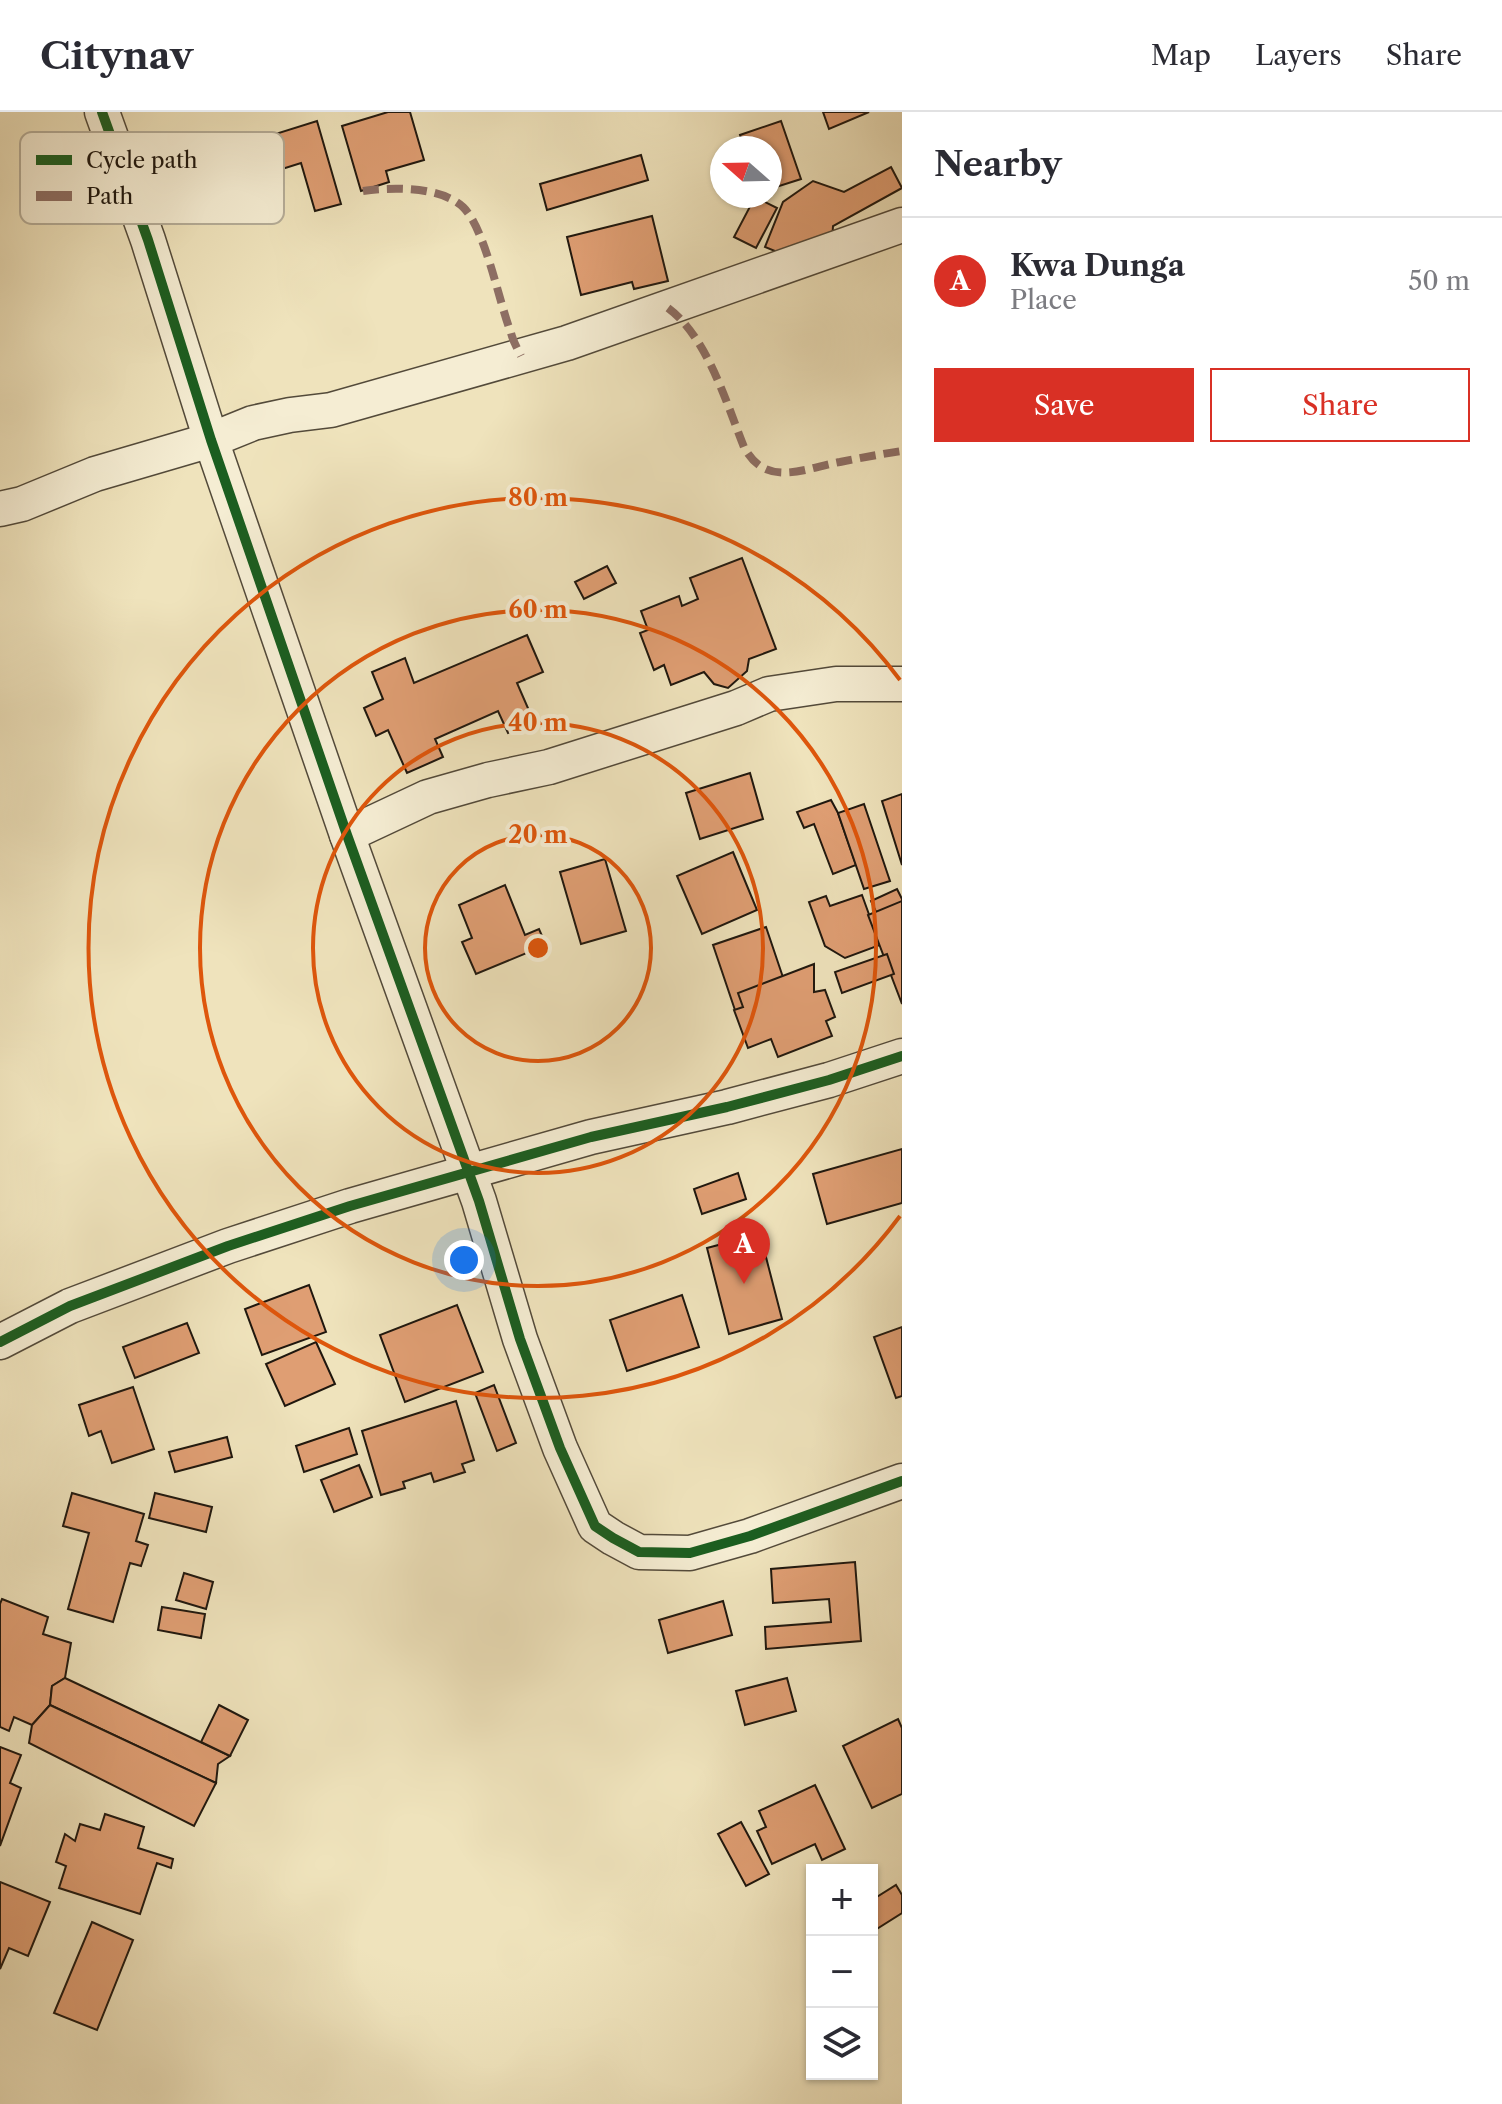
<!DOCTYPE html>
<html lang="en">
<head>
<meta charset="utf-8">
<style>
	body { margin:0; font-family:"Libre Caslon Text",serif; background:#f7f7f7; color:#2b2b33 }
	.controls { position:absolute; right:24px; bottom:24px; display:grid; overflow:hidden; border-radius:0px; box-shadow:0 2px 6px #0004 }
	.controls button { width:72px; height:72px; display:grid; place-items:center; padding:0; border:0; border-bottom:2px solid #e1e1e2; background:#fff; color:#2b2b33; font:40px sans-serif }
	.compass { position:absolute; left:710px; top:24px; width:72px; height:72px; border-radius:50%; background:#fff; box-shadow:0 2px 6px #0004; rotate:290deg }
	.you { position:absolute; left:464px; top:1148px; width:28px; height:28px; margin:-20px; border:6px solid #fff; border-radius:50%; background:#1a73e8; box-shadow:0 0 0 12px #1a73e833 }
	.badge { display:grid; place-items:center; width:52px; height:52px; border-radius:50%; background:#d93025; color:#fff; font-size:26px; font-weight:700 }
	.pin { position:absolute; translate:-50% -66px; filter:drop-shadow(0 2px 4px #0008) }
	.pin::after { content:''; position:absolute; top:42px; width:28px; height:24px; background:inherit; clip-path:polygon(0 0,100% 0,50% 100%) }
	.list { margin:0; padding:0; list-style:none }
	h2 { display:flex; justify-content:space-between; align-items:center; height:104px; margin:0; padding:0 32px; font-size:34px }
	h2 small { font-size:26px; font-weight:400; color:#7c7c81 }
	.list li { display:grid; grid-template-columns:52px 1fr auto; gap:24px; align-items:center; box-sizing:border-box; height:128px; padding:0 32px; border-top:2px solid #e1e1e2 }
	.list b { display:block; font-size:30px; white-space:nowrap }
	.list p { margin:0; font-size:26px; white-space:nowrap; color:#7c7c81 }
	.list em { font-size:26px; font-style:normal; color:#7c7c81 }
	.actions { display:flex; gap:16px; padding:24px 32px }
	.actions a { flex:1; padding:18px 0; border:2px solid #d93025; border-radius:0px; text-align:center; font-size:28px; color:#d93025 }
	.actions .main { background:#d93025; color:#fff }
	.icon { flex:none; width:44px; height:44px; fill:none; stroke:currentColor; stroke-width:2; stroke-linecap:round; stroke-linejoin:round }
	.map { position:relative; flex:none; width:902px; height:1992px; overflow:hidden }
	header { display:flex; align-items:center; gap:48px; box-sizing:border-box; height:112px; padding:0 40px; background:#fff; border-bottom:2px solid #e1e1e2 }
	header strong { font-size:38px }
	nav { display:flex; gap:44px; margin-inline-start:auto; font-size:28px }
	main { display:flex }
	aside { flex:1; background:#fff }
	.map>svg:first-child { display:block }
	.building { fill:#df9e73; stroke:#1f170e; stroke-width:2 }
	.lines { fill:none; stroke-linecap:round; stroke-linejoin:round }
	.minor-casing { stroke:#534a3a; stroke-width:37 }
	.minor { stroke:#f5edd3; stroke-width:34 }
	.quiet { stroke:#8d6e63; stroke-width:8; stroke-dasharray:16 8; stroke-linecap:butt }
	.cycleway-casing { stroke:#f5edd3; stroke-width:15 }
	.cycleway { stroke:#1b5e20; stroke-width:10 }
	.ring { fill:none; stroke:#de560c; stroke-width:4 }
	.key { fill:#f5edd3; stroke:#b5ad98; stroke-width:2 }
	.key-label { font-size:22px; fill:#1f170e }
	.centre { fill:#de560c; stroke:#f5edd3; stroke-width:4 }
	.ring-label { font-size:24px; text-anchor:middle; font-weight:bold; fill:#de560c; stroke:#f5edd3; stroke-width:8; stroke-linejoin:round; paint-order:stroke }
</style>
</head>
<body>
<header>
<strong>Citynav</strong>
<nav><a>Map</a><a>Layers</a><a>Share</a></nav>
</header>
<main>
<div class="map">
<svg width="902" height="1992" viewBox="0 0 902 1992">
	<rect width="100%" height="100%" fill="#efe3bc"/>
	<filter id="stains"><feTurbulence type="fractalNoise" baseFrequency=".0025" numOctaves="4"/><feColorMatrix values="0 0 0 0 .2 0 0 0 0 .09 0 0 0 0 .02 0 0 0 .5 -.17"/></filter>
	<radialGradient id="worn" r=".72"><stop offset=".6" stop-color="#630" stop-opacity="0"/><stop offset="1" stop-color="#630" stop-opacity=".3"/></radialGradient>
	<g class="building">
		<path d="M 388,0 L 410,0 L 424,48 L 386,59 L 389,70 L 361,79 L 342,14 Z"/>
		<path d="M 823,0 L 869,0 L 829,17 Z"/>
		<path d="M 317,9 L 341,92 L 315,99 L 301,51 L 263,63 L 253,29 Z"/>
		<path d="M 781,9 L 801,67 L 770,77 L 770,36 L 744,36 L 740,23 Z"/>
		<path d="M 641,43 L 648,68 L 547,98 L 540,72 Z"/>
		<path d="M 891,55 L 902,76 L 833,114 L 832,130 L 797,148 L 765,135 L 783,90 L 813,69 L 844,80 Z"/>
		<path d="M 755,85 L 777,96 L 756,136 L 734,125 Z"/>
		<path d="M 652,104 L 668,169 L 634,177 L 632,170 L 581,183 L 567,125 Z"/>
		<path d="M 742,446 L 776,537 L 749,547 L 747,559 L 728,576 L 714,572 L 704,560 L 671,573 L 664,553 L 654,558 L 640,521 L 648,518 L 641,499 L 679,484 L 682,494 L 698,487 L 690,466 Z"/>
		<path d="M 607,454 L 616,471 L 584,487 L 575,470 Z"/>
		<path d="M 527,523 L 543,560 L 517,571 L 534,610 L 508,621 L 498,599 L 435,627 L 443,645 L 407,661 L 388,618 L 376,624 L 364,596 L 383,587 L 372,560 L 405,546 L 414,571 Z"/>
		<path d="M 750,661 L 763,707 L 700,727 L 686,681 Z"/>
		<path d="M 902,682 L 902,753 L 882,689 Z"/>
		<path d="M 831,688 L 838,701 L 856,753 L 833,762 L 814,712 L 804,716 L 797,700 Z"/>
		<path d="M 864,692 L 890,769 L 864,777 L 838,701 Z"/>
		<path d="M 733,740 L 757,798 L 702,822 L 677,764 Z"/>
		<path d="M 605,747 L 626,819 L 581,832 L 560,760 Z"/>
		<path d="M 505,773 L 525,823 L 539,817 L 546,833 L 476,862 L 462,830 L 472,826 L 459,793 Z"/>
		<path d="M 897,777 L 902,787 L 902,833 L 893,837 L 871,789 Z"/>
		<path d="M 862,783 L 880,833 L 845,846 L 825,834 L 809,790 L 826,784 L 830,794 Z"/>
		<path d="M 902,789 L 902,892 L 868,803 Z"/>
		<path d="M 766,815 L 790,886 L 737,904 L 713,833 Z"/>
		<path d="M 887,842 L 894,862 L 842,881 L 835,860 Z"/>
		<path d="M 814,852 L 814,880 L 825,878 L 835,905 L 826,909 L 832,924 L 778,945 L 771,927 L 748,936 L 734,898 L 743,895 L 738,881 Z"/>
		<path d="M 902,1037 L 902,1091 L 827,1112 L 813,1062 Z"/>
		<path d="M 738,1061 L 746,1087 L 702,1102 L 694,1077 Z"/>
		<path d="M 760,1122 L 782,1207 L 729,1222 L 707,1136 Z"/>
		<path d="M 309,1173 L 326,1220 L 262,1243 L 245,1197 Z"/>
		<path d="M 682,1183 L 699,1235 L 627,1259 L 610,1208 Z"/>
		<path d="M 457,1193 L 483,1260 L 405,1290 L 380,1223 Z"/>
		<path d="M 187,1211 L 199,1241 L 135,1266 L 123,1235 Z"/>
		<path d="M 902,1215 L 902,1284 L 896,1286 L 874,1225 Z"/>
		<path d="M 316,1230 L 335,1272 L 285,1294 L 266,1252 Z"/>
		<path d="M 494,1273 L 516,1331 L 497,1339 L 475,1281 Z"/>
		<path d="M 133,1275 L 154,1337 L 112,1351 L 101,1319 L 89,1324 L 79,1293 Z"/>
		<path d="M 456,1289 L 474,1348 L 462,1352 L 465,1360 L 434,1370 L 431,1361 L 403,1370 L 405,1376 L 381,1383 L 362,1319 Z"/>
		<path d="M 349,1316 L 357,1342 L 304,1360 L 296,1334 Z"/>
		<path d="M 227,1325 L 232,1345 L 175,1360 L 169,1340 Z"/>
		<path d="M 359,1353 L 372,1385 L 334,1400 L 321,1368 Z"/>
		<path d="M 72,1381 L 144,1402 L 136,1429 L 148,1433 L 141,1454 L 130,1451 L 113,1510 L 68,1497 L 89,1421 L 63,1414 Z"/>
		<path d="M 155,1381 L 212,1395 L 206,1420 L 149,1406 Z"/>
		<path d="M 855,1450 L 861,1529 L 766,1537 L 765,1515 L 831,1510 L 829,1487 L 773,1491 L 771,1457 Z"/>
		<path d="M 184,1461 L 213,1470 L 206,1497 L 176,1488 Z"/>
		<path d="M 2,1487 L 48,1505 L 43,1522 L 71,1531 L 65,1566 L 52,1574 L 50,1593 L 32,1613 L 14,1605 L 9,1619 L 0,1615 L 0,1492 Z"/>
		<path d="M 723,1489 L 732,1523 L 668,1541 L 659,1508 Z"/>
		<path d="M 162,1495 L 205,1502 L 201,1526 L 158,1518 Z"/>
		<path d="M 65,1566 L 230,1644 L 218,1652 L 216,1671 L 50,1593 L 52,1574 Z"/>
		<path d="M 787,1566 L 796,1599 L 745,1613 L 736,1579 Z"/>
		<path d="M 50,1593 L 216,1671 L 194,1714 L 29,1631 L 32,1613 Z"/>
		<path d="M 219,1593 L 248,1608 L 230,1644 L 201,1630 Z"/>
		<path d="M 898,1607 L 902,1616 L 902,1682 L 872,1696 L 843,1634 Z"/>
		<path d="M 0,1635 L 21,1643 L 10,1671 L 21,1676 L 0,1734 Z"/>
		<path d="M 815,1673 L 845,1737 L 822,1748 L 815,1732 L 772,1752 L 757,1719 L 766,1715 L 759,1699 Z"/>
		<path d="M 105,1702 L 144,1715 L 138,1736 L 173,1747 L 171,1756 L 157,1751 L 140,1802 L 59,1776 L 66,1754 L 56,1750 L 65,1722 L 75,1729 L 80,1712 L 100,1718 Z"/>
		<path d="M 741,1710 L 769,1762 L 746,1774 L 718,1722 Z"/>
		<path d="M 0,1770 L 50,1790 L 28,1844 L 9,1836 L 0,1857 Z"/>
		<path d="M 896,1773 L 902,1783 L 902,1801 L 872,1820 L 872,1788 Z"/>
		<path d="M 92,1810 L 133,1828 L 97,1918 L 54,1901 Z"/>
	</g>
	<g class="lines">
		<g class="minor-casing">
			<g id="minor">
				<path d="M 102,0 L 148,128 L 211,328 L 347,723 L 479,1089 L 520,1227 L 560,1336 L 595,1414 L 613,1426 L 639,1440 L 690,1441 L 750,1424 L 902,1369"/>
				<path d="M 0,397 L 22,392 L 95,362 L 211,328 L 253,311 L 290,303 L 331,298 L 567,231 L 902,113"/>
				<path d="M 347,723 L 428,685 L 488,668 L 549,655 L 736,596 L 769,582 L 836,572 L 902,572"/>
				<path d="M 0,1230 L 70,1194 L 228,1134 L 350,1094 L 591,1025 L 727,995 L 829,968 L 902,944"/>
			</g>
		</g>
		<use href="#minor" class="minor"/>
		<g class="quiet">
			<path d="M 363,79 C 392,75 440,74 463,95 C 485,116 499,190 511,221 C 513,229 517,236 521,244"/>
			<path d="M 668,196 C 707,225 726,290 744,335 C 766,377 805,356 840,350 C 860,346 881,342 902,339"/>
		</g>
		<g class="cycleway-casing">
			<g id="cycleway">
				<path d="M 102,0 L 148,128 L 211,328 L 347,723 L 479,1089 L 520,1227 L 560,1336 L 595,1414 L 613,1426 L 639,1440 L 690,1441 L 750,1424 L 902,1369"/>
				<path d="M 0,1230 L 70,1194 L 228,1134 L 350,1094 L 591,1025 L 727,995 L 829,968 L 902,944"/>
			</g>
		</g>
		<use href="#cycleway" class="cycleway"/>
	</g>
	<g class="ring">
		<circle cx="538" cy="836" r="113"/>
		<circle cx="538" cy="836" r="225"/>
		<circle cx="538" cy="836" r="338"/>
		<path d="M900 1104A450 450 0 1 1 900 568"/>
	</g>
	<rect x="20" y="20" width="264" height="92" rx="12" class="key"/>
	<rect x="36" y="43" width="36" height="10" fill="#1b5e20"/>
	<rect x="36" y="79" width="36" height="10" fill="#8d6e63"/>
	<g class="key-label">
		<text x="86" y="56">Cycle path</text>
		<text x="86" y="92">Path</text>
	</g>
	<circle cx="538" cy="836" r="12" class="centre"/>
	<g class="ring-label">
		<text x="538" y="394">80 m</text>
		<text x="538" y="506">60 m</text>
		<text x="538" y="619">40 m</text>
		<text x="538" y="731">20 m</text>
	</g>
	<rect width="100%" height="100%" filter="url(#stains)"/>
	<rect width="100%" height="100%" fill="url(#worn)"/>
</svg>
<div class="controls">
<button>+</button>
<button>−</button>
<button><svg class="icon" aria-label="layers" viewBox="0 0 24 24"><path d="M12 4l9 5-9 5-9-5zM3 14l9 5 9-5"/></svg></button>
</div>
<svg class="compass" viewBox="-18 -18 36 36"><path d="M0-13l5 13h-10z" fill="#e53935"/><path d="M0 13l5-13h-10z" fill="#7c7c81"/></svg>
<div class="you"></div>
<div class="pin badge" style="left:744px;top:1172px">A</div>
</div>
<aside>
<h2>Nearby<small></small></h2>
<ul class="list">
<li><span class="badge">A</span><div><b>Kwa Dunga</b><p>Place</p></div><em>50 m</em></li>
</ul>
<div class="actions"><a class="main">Save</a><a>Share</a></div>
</aside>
</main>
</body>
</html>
